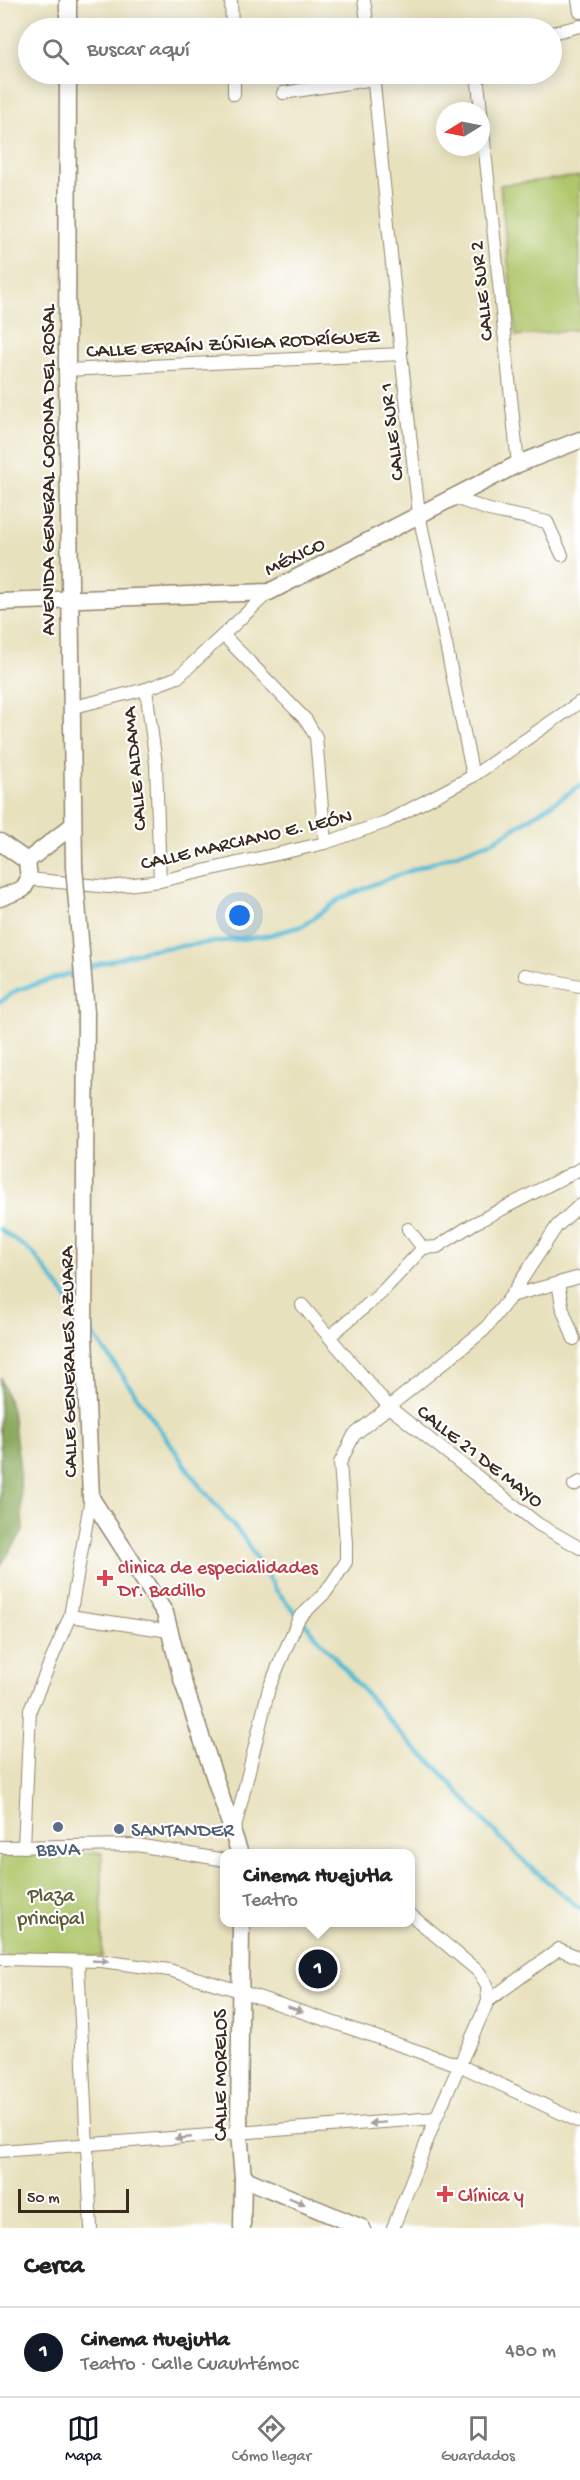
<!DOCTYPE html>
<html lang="es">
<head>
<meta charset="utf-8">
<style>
	body { margin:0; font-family:"Gochi Hand",sans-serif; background:#f2f2f2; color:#222 }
	.compass { position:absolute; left:436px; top:102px; width:54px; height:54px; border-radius:50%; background:#fff; box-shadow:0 3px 15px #0003; rotate:260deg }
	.scale { position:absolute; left:18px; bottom:15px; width:111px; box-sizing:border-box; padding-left:6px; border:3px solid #3b2a1e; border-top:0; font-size:16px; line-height:21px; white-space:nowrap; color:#3b2a1e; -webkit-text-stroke:4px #fff; paint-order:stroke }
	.you { position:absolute; left:240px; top:916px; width:21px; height:21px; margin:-15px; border:4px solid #fff; border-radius:50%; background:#1a73e8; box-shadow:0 0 0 9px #1a73e833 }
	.badge { display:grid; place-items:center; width:39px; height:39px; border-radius:50%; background:#111827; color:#fff; font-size:20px; font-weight:700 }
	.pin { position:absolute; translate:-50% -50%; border:3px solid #fff; box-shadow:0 2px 6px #0006 }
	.popup { position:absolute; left:220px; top:1849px; width:195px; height:78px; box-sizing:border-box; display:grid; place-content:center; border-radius:12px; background:#fff; filter:drop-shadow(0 2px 4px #0005); font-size:20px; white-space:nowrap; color:#767676 }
	.popup b { font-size:22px; color:#222 }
	.popup::after { content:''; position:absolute; left:50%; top:100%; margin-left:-12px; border:12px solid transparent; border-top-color:#fff }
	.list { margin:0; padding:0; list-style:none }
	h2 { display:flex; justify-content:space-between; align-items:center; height:78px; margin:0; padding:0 24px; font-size:26px }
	h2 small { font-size:20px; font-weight:400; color:#767676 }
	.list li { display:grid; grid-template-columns:39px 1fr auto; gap:18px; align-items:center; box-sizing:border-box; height:90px; padding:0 24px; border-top:2px solid #e0e0e0 }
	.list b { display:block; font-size:22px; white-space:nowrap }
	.list p { margin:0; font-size:20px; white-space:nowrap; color:#767676 }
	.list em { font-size:20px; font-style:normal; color:#767676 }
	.icon { flex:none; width:33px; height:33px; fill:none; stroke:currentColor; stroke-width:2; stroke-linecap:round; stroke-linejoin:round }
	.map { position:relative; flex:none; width:580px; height:2228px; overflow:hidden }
	.search { position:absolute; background:#fff; box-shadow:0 3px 15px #0003; left:18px; right:18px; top:18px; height:66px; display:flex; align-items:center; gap:15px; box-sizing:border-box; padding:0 21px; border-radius:33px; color:#767676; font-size:22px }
	.sheet { height:168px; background:#fff }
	nav { display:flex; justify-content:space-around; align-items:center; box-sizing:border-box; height:84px; border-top:2px solid #e0e0e0; background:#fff; font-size:16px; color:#767676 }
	nav a { display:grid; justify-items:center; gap:3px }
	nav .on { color:#111827 }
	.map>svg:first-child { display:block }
	.green { fill:#afc66b; stroke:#757844; stroke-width:1.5 }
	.forest { fill:#8bab5f; stroke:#636a3e; stroke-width:1.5 }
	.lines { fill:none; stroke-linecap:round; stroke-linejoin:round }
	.stream { stroke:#56bbd4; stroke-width:4.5 }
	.street-casing { stroke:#92866e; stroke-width:14 }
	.secondary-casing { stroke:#92866e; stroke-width:19 }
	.street { stroke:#fff; stroke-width:12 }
	.secondary { stroke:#fff; stroke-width:16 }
	.secondary-bridge-casing { stroke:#92866e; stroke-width:19; stroke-linecap:butt }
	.secondary-bridge { stroke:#fff; stroke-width:16 }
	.oneway { fill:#a79f9a }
	.health-dot { fill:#e0444e; stroke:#fff; stroke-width:2 }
	.service-dot { fill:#5c6f8a; stroke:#fff; stroke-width:2 }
	.labels { text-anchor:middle; stroke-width:4.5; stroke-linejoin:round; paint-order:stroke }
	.street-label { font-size:20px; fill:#3b2a1e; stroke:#fff }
	.health-label { font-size:20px; fill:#be3a42; stroke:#fff; text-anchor:start }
	.service-label { font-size:20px; fill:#4e5e75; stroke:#fff; text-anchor:start }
	.park-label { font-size:20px; fill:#5e5935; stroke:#fff }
</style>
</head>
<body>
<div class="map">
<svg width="580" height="2228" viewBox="0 0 580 2228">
	<rect width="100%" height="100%" fill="#fff"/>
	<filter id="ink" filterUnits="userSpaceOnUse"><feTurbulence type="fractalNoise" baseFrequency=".0167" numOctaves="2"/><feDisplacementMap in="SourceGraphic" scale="12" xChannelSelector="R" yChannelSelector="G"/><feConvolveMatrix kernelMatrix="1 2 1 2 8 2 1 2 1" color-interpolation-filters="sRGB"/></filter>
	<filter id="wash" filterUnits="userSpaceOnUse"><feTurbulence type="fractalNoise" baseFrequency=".008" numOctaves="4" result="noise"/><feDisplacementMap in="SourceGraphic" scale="24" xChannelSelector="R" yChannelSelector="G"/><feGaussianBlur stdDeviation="1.35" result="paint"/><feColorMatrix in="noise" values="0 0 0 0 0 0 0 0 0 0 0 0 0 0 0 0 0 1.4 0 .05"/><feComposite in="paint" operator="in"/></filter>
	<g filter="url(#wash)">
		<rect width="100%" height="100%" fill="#e8e1bd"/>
		<g class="green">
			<path d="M 580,176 L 580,329 L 516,336 L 500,185 Z"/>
			<path d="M 102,1853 L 102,1957 L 0,1955 L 0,1855 Z"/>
		</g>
		<path class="forest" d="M 0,1377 L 12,1411 L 19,1462 L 23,1531 L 0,1566 Z"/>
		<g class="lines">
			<g class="stream">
				<path d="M 86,968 L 147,950 L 265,936 L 303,926 L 338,900 L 379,882 L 496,840 L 580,786"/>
				<path d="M 0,1002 L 17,990 L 78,971"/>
				<path d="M 0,1229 L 33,1253 L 79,1314"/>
				<path d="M 89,1328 L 199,1485 L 243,1537 L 276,1590 L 409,1743 L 437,1768 L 488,1825 L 529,1866 L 580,1909"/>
			</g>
		</g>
	</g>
	<g filter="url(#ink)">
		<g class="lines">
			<g class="street-casing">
				<g id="street">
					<path d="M 231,0 L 232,28"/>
					<path d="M 364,0 L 368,28"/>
					<path d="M 578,0 L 580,12"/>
					<path d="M 552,33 L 580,26"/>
					<path d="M 234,74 L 234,94"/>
					<path d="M 373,74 L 401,354 L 419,514 L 473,776"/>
					<path d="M 477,74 L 481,111"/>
					<path d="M 283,93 L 374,79 L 395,74"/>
					<path d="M 481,113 L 518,464"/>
					<path d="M 67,370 L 401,354"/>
					<path d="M 452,497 L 489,510 L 547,522 L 562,555"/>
					<path d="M 224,636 L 306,720 L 316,737 L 325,843"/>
					<path d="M 146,689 L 156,764 L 160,881"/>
					<path d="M 70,708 L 146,689 L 178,677 L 269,592"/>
					<path d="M 29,879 L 109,887 L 160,881 L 325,843 L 386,822 L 473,776 L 580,702"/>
					<path d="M 525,975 L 580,986"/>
					<path d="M 408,1229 L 423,1248 L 437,1247 L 473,1224 L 580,1169"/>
					<path d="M 558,1283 L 563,1310 L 574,1339"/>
					<path d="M 511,1296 L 580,1277"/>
					<path d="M 302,1305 L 390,1408 L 538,1524 L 580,1548"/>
					<path d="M 329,1337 L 379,1295 L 423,1248"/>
					<path d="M 574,1485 L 580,1482"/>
					<path d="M 70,1616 L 169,1631"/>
					<path d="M 234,1832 L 269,1688 L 299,1618 L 326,1592 L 346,1562 L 346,1543 L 340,1463 L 354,1435 L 484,1330 L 511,1296 L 557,1226 L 580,1205"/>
					<path d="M 0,1847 L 137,1845 L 225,1860"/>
					<path d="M 24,1847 L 30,1710 L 70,1616 L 91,1498"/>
					<path d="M 0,1959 L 101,1961 L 169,1970 L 240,1991 L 459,2065 L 580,2122"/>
					<path d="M 78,1961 L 91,2228"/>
					<path d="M 488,2001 L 559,1949 L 580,1958"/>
					<path d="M 0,2151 L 436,2118"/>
					<path d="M 393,2228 L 436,2118 L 488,2001 L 487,1985 L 479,1972 L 411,1915"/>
				</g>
			</g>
			<g class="secondary-casing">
				<g id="secondary">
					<path d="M 68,28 L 68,0"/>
					<path d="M 68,74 L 67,370 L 74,866"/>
					<path d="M 0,602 L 269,592 L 518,464 L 580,440"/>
					<path d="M 0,842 L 27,861 L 29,879 L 23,889 L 0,898"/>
					<path d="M 27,861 L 73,825"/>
					<path d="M 86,1013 L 84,1335 L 91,1498 L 165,1613 L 182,1679 L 240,1854"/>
					<path d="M 241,1922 L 239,2133 L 243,2178 L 242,2228"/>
					<path d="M 243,2178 L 362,2228"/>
				</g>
			</g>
			<use href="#street" class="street"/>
			<use href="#secondary" class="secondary"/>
			<g class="secondary-bridge-casing">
				<path id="secondary-bridge" d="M 74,866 L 86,1013"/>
			</g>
			<use href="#secondary-bridge" class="secondary-bridge"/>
		</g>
		<defs><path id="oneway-solid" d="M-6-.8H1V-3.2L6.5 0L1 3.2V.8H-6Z" transform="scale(1.5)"/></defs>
		<g class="oneway">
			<use href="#oneway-solid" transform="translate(100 1961) rotate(3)"/>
			<use href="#oneway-solid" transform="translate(295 2009) rotate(19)"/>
			<use href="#oneway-solid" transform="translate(377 2123) rotate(176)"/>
			<use href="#oneway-solid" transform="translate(183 2138) rotate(175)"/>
			<use href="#oneway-solid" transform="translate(297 2201) rotate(23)"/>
		</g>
	</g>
	<g class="health-dot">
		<path d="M102 1569h6v6h6v6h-6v6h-6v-6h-6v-6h6z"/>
		<path d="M442 2185h6v6h6v6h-6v6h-6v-6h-6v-6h6z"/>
	</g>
	<g class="service-dot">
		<circle cx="58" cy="1827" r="6"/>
		<circle cx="119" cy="1829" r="6"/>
	</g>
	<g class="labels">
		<g class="street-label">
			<text transform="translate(480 291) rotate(-96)" y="7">CALLE SUR 2</text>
			<text transform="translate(233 342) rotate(-3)" y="7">CALLE EFRAÍN ZÚÑIGA RODRÍGUEZ</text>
			<text transform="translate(390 432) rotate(-97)" y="7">CALLE SUR 1</text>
			<text transform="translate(47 470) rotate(-90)" y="7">AVENIDA GENERAL CORONA DEL ROSAL</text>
			<text transform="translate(294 555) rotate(-26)" y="7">MÉXICO</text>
			<text transform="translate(133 769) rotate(-95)" y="7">CALLE ALDAMA</text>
			<text transform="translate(246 838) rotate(-13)" y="7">CALLE MARCIANO E. LEÓN</text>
			<text transform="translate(67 1362) rotate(-91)" y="7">CALLE GENERALES AZUARA</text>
			<text transform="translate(481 1455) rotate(38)" y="7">CALLE 21 DE MAYO</text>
			<text transform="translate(219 2075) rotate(-90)" y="7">CALLE MORELOS</text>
		</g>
		<g class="health-label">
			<text x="118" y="1573">clinica de especialidades<tspan x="118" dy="23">Dr. Badillo</tspan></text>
			<text x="458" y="2201">Clínica y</text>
		</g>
		<g class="service-label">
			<text x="131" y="1836">SANTANDER</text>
			<text x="58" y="1855" text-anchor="middle">BBVA</text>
		</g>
		<g class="park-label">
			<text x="51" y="1901">Plaza<tspan x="51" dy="23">principal</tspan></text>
		</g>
	</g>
</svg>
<svg class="compass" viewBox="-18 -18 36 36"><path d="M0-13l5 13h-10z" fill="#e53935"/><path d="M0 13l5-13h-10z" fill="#767676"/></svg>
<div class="scale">50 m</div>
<div class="you"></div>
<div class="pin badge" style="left:318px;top:1969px">1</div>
<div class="popup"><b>Cinema Huejutla</b>Teatro</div>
<div class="search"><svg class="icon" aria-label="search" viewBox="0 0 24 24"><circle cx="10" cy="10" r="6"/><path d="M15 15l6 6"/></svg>Buscar aquí</div>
</div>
<section class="sheet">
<h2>Cerca<small></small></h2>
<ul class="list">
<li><span class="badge">1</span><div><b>Cinema Huejutla</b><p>Teatro · Calle Cuauhtémoc</p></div><em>480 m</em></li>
</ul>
</section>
<nav>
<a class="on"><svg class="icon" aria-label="map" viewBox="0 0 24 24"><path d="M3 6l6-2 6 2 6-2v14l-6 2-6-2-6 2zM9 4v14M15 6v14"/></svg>Mapa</a>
<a><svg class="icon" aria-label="directions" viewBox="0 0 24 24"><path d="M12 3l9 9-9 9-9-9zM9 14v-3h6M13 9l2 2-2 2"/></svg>Cómo llegar</a>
<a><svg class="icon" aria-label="saved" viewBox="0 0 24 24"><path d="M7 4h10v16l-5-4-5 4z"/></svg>Guardados</a>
</nav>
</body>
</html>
